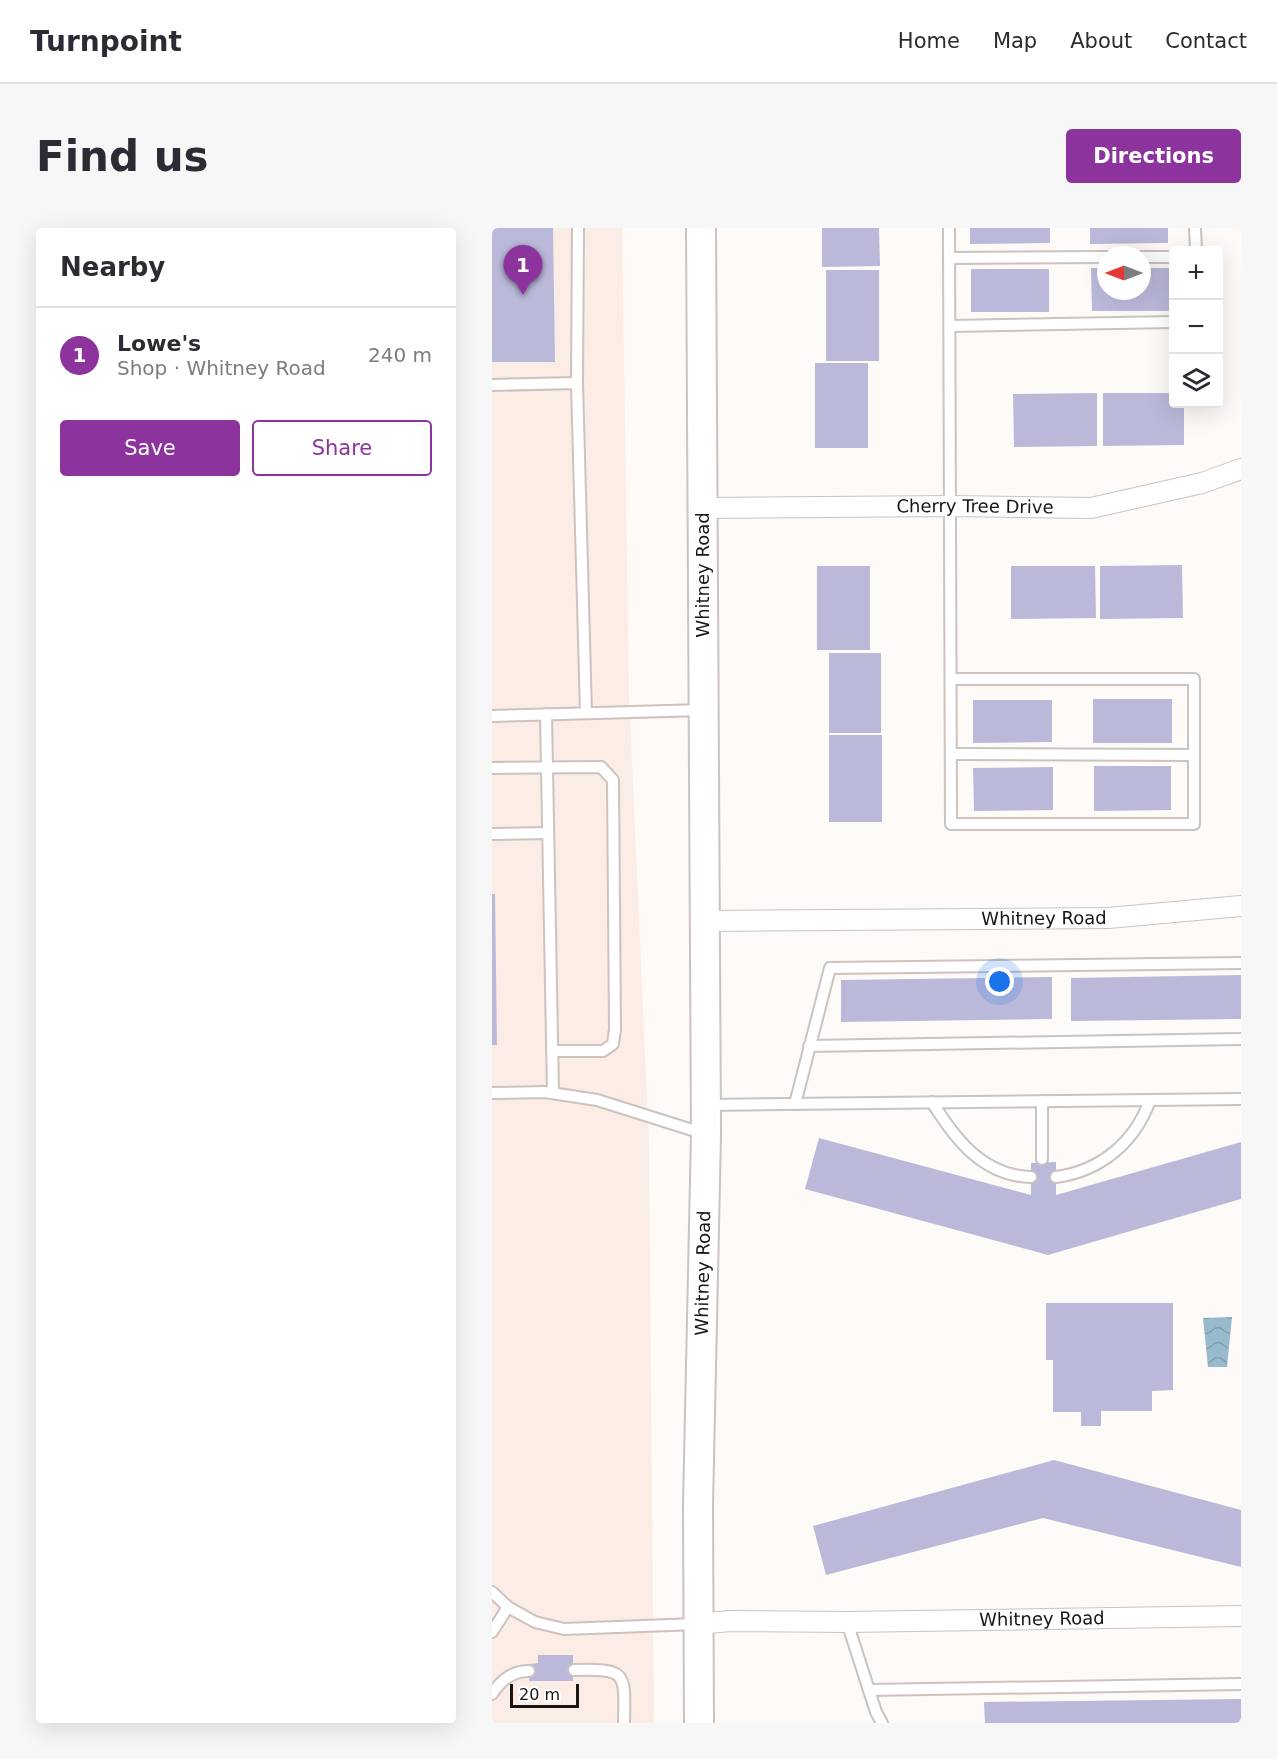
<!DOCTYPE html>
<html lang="en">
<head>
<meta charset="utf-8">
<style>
	body { margin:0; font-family:"DejaVu Sans",sans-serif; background:#f7f7f7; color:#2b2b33 }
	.controls { position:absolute; right:18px; top:18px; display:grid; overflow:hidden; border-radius:6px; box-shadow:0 6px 24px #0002 }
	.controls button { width:54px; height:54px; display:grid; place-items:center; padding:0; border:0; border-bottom:2px solid #e1e1e2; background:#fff; color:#2b2b33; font:30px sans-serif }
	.compass { position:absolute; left:605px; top:18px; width:54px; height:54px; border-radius:50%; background:#fff; box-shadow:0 6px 24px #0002; rotate:270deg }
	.scale { position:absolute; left:18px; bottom:15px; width:69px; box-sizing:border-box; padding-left:6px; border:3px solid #181514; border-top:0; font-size:16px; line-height:21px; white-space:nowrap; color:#181514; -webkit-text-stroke:4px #fff; paint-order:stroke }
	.you { position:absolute; left:508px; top:754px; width:21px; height:21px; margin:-15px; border:4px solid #fff; border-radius:50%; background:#1a73e8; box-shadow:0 0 0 9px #1a73e833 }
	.badge { display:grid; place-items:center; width:39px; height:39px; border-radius:50%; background:#8d339e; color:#fff; font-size:20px; font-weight:700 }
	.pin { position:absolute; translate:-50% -50px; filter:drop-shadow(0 2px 3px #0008) }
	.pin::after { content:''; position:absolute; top:32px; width:21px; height:18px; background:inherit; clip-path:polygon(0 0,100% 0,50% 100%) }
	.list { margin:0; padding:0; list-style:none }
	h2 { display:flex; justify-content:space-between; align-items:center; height:78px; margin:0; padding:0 24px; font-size:26px }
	h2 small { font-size:20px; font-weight:400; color:#7c7c81 }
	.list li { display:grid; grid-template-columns:39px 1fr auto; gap:18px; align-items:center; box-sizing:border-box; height:96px; padding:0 24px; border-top:2px solid #e1e1e2 }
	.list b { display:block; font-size:22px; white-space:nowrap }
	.list p { margin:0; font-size:20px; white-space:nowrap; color:#7c7c81 }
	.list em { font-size:20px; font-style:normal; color:#7c7c81 }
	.actions { display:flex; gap:12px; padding:18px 24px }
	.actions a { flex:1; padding:14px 0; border:2px solid #8d339e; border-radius:6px; text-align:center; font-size:21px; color:#8d339e }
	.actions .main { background:#8d339e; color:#fff }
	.icon { flex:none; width:33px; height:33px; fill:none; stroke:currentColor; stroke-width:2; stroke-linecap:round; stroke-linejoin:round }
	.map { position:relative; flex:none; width:749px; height:1495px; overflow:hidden; border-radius:6px }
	header { display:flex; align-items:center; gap:36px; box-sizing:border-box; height:84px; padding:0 30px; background:#fff; border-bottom:2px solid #e1e1e2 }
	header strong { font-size:28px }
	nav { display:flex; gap:33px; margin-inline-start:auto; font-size:21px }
	.intro { display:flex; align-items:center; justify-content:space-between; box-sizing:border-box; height:144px; padding:0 36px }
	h1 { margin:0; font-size:42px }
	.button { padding:15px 27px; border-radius:6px; background:#8d339e; color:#fff; font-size:21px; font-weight:700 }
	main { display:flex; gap:36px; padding:0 36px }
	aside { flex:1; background:#fff; border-radius:6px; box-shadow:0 6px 24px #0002 }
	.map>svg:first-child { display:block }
	.built { fill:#fcece6 }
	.water { fill:url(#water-waves) }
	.building { fill:#bbb9da }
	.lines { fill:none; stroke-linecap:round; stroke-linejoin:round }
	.lane-casing { stroke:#cac3c0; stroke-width:14 }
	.street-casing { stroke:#cac3c0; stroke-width:22 }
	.secondary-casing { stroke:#cac3c0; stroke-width:32 }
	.lane { stroke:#fff; stroke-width:10 }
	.street { stroke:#fff; stroke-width:20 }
	.secondary { stroke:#fff; stroke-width:28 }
	.labels { text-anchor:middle; stroke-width:5; stroke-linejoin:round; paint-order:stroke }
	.street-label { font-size:18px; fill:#181514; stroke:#fff }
</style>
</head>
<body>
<header>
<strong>Turnpoint</strong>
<nav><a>Home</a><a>Map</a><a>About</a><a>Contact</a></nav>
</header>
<div class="intro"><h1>Find us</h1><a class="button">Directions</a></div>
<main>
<aside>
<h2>Nearby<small></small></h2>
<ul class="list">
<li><span class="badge">1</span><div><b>Lowe's</b><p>Shop · Whitney Road</p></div><em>240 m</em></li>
</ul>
<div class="actions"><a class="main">Save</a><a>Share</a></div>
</aside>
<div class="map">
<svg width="749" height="1495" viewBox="0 0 749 1495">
	<defs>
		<pattern id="water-waves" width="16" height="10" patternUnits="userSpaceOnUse" patternTransform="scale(1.5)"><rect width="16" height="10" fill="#97bacc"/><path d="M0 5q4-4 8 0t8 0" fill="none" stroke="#819fae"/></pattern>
	</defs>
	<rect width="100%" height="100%" fill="#fefaf8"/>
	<path class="built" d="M 0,0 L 130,0 L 137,466 L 157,916 L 162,1495 L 0,1495 Z"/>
	<path class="water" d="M 740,1089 L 735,1139 L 716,1139 L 711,1090 Z"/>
	<g class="building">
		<path d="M 0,0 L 61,0 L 63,134 L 0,134 Z"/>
		<path d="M 330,0 L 387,0 L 388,38 L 330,39 Z"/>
		<path d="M 478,0 L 558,0 L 558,15 L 478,16 Z"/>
		<path d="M 598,0 L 676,0 L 676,15 L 598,16 Z"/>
		<path d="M 599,40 L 614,40 L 614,63 L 650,63 L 650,40 L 677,40 L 678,83 L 600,83 Z"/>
		<rect x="479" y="41" width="78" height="43"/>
		<rect x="334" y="42" width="53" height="91"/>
		<rect x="323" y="135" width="53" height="85"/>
		<path d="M 605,165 L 605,218 L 522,219 L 521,166 Z"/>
		<path d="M 611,165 L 682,165 L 682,176 L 692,176 L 692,217 L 611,218 Z"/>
		<path d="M 690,337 L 691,390 L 608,391 L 608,338 Z"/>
		<rect x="325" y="338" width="53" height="84"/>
		<path d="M 519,338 L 603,338 L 604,390 L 519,391 Z"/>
		<rect x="337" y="425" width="52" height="80"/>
		<rect x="601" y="471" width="79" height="44"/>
		<path d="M 481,472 L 560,472 L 560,514 L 481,515 Z"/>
		<rect x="337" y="507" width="53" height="87"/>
		<path d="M 602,538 L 679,538 L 679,582 L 602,583 Z"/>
		<path d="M 561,539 L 561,582 L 482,583 L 481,540 Z"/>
		<path d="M 0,666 L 3,666 L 5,817 L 0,817 Z"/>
		<path d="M 749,747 L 749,791 L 579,793 L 579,750 Z"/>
		<path d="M 560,749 L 560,791 L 349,794 L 349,752 Z"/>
		<path d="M 327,910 L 539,967 L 539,935 L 564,934 L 564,967 L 749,914 L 749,971 L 556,1027 L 313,961 Z"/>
		<path d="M 554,1075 L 681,1075 L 681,1162 L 660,1163 L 660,1183 L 609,1183 L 609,1198 L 589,1198 L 589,1184 L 561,1184 L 561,1132 L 554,1132 Z"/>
		<path d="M 562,1232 L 749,1282 L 749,1339 L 551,1290 L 334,1347 L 321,1298 Z"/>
		<path d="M 46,1427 L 81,1427 L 81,1453 L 37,1453 L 38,1436 L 46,1435 Z"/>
		<path d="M 749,1471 L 749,1495 L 493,1495 L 492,1474 Z"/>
	</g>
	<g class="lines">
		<g class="lane-casing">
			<g id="lane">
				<path d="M 457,0 L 459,596 L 702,596 L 702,451 L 460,451"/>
				<path d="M 703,0 L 704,22"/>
				<path d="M 650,29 L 682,29"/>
				<path d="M 457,30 L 614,29"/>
				<path d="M 458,98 L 682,94"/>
				<path d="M 85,155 L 86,0"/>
				<path d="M 0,157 L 85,155 L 94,485"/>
				<path d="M 54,486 L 61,865"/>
				<path d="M 0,488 L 211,482"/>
				<path d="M 459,526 L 702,527"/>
				<path d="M 0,540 L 109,539 L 121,552 L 123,801 L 121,816 L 111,823 L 60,823"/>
				<path d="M 0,606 L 55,605"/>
				<path d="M 317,818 L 749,811"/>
				<path d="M 0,865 L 53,864 L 105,872 L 213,906"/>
				<path d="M 550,873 L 550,931"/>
				<path d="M 440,874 C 463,911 491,948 539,949"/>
				<path d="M 303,876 L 338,740 L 749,735"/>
				<path d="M 214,877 L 749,871"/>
				<path d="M 564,949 C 609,943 643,914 658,872"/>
				<path d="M 0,1364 L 16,1379 L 43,1394 L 72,1401 L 205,1396"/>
				<path d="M 355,1394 L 384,1484 L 390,1495"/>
				<path d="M 0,1404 L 16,1379"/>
				<path d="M 82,1442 C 135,1441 133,1443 132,1495"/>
				<path d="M 377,1462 L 749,1456"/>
				<path d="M 0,1466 C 9,1452 20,1443 37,1443"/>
			</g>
		</g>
		<g class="street-casing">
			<g id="street">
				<path id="s1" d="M 211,280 L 459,278 L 599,280 L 710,255 L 749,241"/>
				<path id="s2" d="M 212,693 L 616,690 L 749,678"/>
				<path id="s3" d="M 206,1396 L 238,1393 L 355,1394 L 749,1388"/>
			</g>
		</g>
		<g class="secondary-casing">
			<g id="secondary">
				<path id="s4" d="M 207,1495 L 206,1278 L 214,906 L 209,0"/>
			</g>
		</g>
		<use href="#lane" class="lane"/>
		<use href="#street" class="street"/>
		<use href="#secondary" class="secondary"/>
	</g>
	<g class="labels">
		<g class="street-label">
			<text dy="6" stroke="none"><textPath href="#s1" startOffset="272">Cherry Tree Drive</textPath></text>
			<text transform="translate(211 347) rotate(-90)" y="6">Whitney Road</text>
			<text dy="6" stroke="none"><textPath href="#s2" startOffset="340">Whitney Road</textPath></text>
			<text dy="6" stroke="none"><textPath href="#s4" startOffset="450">Whitney Road</textPath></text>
			<text dy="6" stroke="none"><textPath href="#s3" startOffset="344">Whitney Road</textPath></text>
		</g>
	</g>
</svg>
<div class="controls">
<button>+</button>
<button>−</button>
<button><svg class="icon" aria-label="layers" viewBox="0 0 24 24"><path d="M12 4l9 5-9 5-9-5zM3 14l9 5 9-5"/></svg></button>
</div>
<svg class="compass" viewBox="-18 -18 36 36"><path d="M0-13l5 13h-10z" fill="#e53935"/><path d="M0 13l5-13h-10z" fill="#7c7c81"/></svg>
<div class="scale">20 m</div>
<div class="you"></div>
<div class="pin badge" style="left:31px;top:67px">1</div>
</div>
</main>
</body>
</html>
